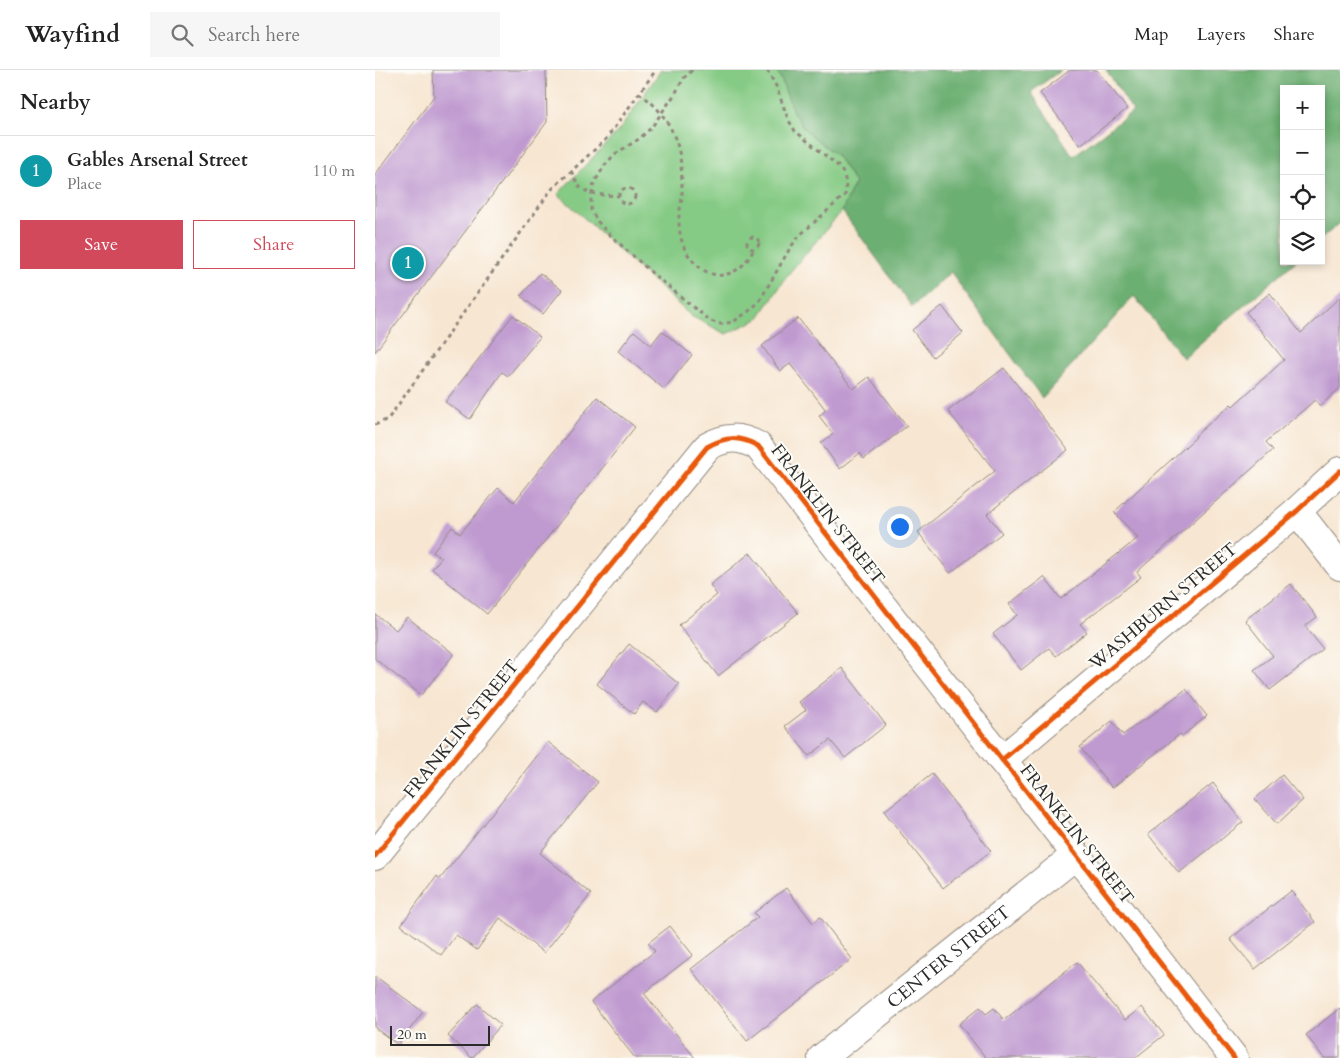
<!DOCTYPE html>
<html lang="en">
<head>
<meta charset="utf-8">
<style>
	body { margin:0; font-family:Cardo,serif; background:#f6f6f6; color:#222 }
	.controls { position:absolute; right:15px; top:15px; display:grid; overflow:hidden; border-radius:0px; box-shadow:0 2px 8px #0003 }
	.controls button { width:45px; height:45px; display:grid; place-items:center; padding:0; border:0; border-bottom:1px solid #e0e0e0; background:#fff; color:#222; font:25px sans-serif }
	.scale { position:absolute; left:15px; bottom:12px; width:100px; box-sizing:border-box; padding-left:5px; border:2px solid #2b2b2b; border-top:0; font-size:14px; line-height:18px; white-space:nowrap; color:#2b2b2b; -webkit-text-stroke:4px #fdfcf7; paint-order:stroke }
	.you { position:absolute; left:524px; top:456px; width:18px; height:18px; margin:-12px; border:4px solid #fff; border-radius:50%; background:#1a73e8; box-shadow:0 0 0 8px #1a73e833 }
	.badge { display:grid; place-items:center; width:32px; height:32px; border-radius:50%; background:#d1495b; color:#fff; font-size:16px; font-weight:700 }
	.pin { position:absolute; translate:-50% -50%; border:2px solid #fff; box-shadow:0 1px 5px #0006 }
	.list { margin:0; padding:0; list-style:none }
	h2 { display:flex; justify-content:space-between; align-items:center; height:65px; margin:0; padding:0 20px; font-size:21px }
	h2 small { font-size:16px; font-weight:400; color:#767676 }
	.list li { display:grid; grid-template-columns:32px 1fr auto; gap:15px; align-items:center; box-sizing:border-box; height:70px; padding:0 20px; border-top:1px solid #e0e0e0 }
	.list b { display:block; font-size:19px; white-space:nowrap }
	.list p { margin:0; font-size:16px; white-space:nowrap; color:#767676 }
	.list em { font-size:16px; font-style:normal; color:#767676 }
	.actions { display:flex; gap:10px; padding:15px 20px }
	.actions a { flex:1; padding:11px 0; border:1px solid #d1495b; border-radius:0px; text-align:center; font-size:18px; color:#d1495b }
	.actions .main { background:#d1495b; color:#fff }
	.icon { flex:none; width:28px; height:28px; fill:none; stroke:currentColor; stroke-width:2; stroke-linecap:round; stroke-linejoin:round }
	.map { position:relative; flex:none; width:965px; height:988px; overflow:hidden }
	header { display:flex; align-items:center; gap:30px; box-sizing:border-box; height:70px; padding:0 25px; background:#fff; border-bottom:1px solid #e0e0e0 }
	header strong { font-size:24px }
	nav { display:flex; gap:28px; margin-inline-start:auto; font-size:18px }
	.search { width:350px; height:45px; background:#f6f6f6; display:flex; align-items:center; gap:12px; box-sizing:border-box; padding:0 18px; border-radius:0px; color:#767676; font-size:19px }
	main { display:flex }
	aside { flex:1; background:#fff }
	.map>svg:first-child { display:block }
	.green { fill:#86cb85; stroke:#587b58 }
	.forest { fill:#6caf72; stroke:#4c6d4e }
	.building { fill:#bf9ad0 }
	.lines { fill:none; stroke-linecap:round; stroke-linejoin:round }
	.minor-casing { stroke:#91887e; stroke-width:30 }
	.path { stroke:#91887e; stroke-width:3; stroke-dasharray:4 4; stroke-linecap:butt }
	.minor { stroke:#fff; stroke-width:28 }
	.cycleway-casing { stroke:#fdfcf7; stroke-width:8 }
	.cycleway { stroke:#e8590c; stroke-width:5 }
	.labels { text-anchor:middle; stroke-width:4; stroke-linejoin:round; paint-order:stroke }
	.street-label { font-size:18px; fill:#2b2b2b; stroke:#fdfcf7 }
</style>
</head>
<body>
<header>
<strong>Wayfind</strong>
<div class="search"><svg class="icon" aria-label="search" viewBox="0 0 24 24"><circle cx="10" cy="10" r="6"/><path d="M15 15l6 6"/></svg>Search here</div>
<nav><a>Map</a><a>Layers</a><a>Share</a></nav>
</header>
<main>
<aside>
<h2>Nearby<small></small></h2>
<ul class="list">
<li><span class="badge" style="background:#0f9aa8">1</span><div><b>Gables Arsenal Street</b><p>Place</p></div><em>110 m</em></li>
</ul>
<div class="actions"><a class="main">Save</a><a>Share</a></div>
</aside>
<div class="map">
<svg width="965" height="988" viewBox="0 0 965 988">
	<rect width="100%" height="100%" fill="#fdfcf7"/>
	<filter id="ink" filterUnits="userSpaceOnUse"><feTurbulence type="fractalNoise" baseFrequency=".02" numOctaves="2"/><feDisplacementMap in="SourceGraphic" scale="10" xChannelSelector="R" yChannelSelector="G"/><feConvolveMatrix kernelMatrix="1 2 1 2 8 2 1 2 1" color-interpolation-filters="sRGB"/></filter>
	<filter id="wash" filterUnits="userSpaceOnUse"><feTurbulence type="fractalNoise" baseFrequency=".0096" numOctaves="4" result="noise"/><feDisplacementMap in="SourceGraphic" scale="20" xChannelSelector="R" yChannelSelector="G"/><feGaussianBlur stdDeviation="1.12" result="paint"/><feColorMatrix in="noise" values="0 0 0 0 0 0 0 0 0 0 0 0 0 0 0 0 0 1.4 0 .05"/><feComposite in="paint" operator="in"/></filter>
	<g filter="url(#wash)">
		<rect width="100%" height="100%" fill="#f7e6d1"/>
		<path class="green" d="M 286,0 L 399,0 L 405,6 L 418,42 L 430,60 L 462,86 L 480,113 L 467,141 L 415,202 L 383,249 L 351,264 L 316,246 L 183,124 L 245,59 Z"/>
		<path class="forest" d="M 399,0 L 686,0 L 656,22 L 698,86 L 758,41 L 731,0 L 965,0 L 965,153 L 946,169 L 946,19 L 909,19 L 909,191 L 921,191 L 808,288 L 759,226 L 667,328 L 588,220 L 576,202 L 537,237 L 467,141 L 480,113 L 462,86 L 430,60 L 418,42 L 405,6 Z"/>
		<g id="blocks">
			<g class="building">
				<path d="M 58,0 L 171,0 L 172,52 L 0,282 L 0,105 L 59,26 Z"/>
				<path d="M 695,0 L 722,0 L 752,39 L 705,75 L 665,23 Z"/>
				<path d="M 165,203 L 187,220 L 168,244 L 146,226 Z"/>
				<path d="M 895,223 L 926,263 L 965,227 L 965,318 L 945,336 L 940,330 L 891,372 L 898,380 L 762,502 L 766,507 L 705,554 L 712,562 L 681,586 L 674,578 L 646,600 L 618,564 L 642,545 L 634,534 L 669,507 L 686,529 L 763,468 L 739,442 L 821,367 L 820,366 L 856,334 L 858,336 L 909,290 L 871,242 Z"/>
				<path d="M 567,236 L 588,263 L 558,287 L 537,260 Z"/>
				<path d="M 138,245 L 165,267 L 133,306 L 127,302 L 95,349 L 70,332 Z"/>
				<path d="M 423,248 L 478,319 L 494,307 L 532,356 L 489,389 L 485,383 L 465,399 L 446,373 L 458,364 L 444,346 L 451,340 L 415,294 L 405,301 L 387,276 Z"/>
				<path d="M 259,261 L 276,275 L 287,261 L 317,285 L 289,319 L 243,281 Z"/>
				<path d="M 629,298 L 693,380 L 612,444 L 627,463 L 575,503 L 543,462 L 620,401 L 573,341 Z"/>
				<path d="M 222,327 L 260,357 L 112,544 L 57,499 L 66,488 L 58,482 L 77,457 L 85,464 L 123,418 L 139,432 Z"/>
				<path d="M 375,483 L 423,543 L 343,606 L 304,555 L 342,525 L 335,515 Z"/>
				<path d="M 916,514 L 942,547 L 930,556 L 948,579 L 895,620 L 879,600 L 898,586 L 870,550 Z"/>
				<path d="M 0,544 L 21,560 L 32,547 L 79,584 L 46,625 L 0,589 Z"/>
				<path d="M 254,574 L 304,614 L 282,642 L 268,632 L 259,644 L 222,614 Z"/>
				<path d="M 467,598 L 511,655 L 470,688 L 455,670 L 434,686 L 410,656 L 431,640 L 424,632 Z"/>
				<path d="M 811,619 L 832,646 L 807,666 L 805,664 L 737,718 L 705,677 L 737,651 L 748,665 L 768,650 L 769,651 Z"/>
				<path d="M 173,672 L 223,712 L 165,783 L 216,824 L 169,883 L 125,848 L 102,880 L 81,865 L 66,885 L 26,855 L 62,806 L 65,809 Z"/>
				<path d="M 557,704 L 616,781 L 568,818 L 509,741 Z"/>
				<path d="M 907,705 L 928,730 L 902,754 L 880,729 Z"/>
				<path d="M 838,713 L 868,752 L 804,803 L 773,764 Z"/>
				<path d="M 411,818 L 438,853 L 445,847 L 477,889 L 372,971 L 316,899 L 383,847 L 379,843 Z"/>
				<path d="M 916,821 L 940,852 L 880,899 L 855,869 Z"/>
				<path d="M 295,856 L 318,885 L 269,923 L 320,988 L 260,988 L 216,932 L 280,881 L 273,873 Z"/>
				<path d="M 702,892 L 750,950 L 767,937 L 789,965 L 760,988 L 611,988 L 584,954 L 605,937 L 611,944 L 619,938 L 629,950 Z"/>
				<path d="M 0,906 L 48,942 L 23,975 L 0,958 Z"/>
				<path d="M 102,934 L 126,955 L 97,988 L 73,966 Z"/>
				<path d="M 965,938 L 965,988 L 949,988 L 931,965 Z"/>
			</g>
		</g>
	</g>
	<g filter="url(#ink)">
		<use href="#blocks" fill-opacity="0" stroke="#91887e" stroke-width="1"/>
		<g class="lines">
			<g class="minor-casing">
				<g id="minor">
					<path d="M 922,441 L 965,496"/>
					<path d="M 627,690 L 922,441 L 965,401"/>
					<path d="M 0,786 L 332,377 C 351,366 364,366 383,376 L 859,988"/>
					<path id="s1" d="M 447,988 L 701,785"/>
				</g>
			</g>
			<g class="path">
				<path d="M 317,0 L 309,8 L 300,24 L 276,58 L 264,69 L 240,84 L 230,95 L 219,113 L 216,128 L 216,140 L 223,152 L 234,164 L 277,203 L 335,251 L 346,254 L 358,252 L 374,241 L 384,232 L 415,178 L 425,165 L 470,125 L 471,114 L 469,104 L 462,95 L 420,61 L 413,49 L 401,16 L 392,0"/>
				<path d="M 264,23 C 283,36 295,52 302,74 C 307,90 307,110 307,127 C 306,136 303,145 304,153 C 305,173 311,187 327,199 C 334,204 343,207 352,204 C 363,202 374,190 379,179"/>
				<path d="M 196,101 C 199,106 201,112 204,116 C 213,126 233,125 244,126"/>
				<circle cx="252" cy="126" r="8"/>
				<circle cx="378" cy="173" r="6"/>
				<path d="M 0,355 L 13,349 L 176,120 L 231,69 L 281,0"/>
			</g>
			<use href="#minor" class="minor"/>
			<g class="cycleway-casing">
				<g id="cycleway">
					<path d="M 627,690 L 922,441 L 965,401"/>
					<path d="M 0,786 L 332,377 C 351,366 364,366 383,376 L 859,988"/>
				</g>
			</g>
			<use href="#cycleway" class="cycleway"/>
		</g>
	</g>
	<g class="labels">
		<g class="street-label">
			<text transform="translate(453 444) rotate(52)" y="6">FRANKLIN STREET</text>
			<text transform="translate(788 536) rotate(-40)" y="6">WASHBURN STREET</text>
			<text transform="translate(86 659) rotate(-51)" y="6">FRANKLIN STREET</text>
			<text transform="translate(702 764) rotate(52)" y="6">FRANKLIN STREET</text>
			<text dy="6" stroke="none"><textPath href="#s1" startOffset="162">CENTER STREET</textPath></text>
		</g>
	</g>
</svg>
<div class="controls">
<button>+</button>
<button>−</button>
<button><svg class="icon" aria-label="locate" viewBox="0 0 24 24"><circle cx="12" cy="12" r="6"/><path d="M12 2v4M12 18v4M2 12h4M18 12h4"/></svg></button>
<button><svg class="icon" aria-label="layers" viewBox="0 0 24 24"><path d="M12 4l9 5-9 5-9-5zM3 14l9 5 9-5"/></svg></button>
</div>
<div class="scale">20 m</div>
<div class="you"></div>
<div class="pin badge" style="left:33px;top:193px;background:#0f9aa8">1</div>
</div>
</main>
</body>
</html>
